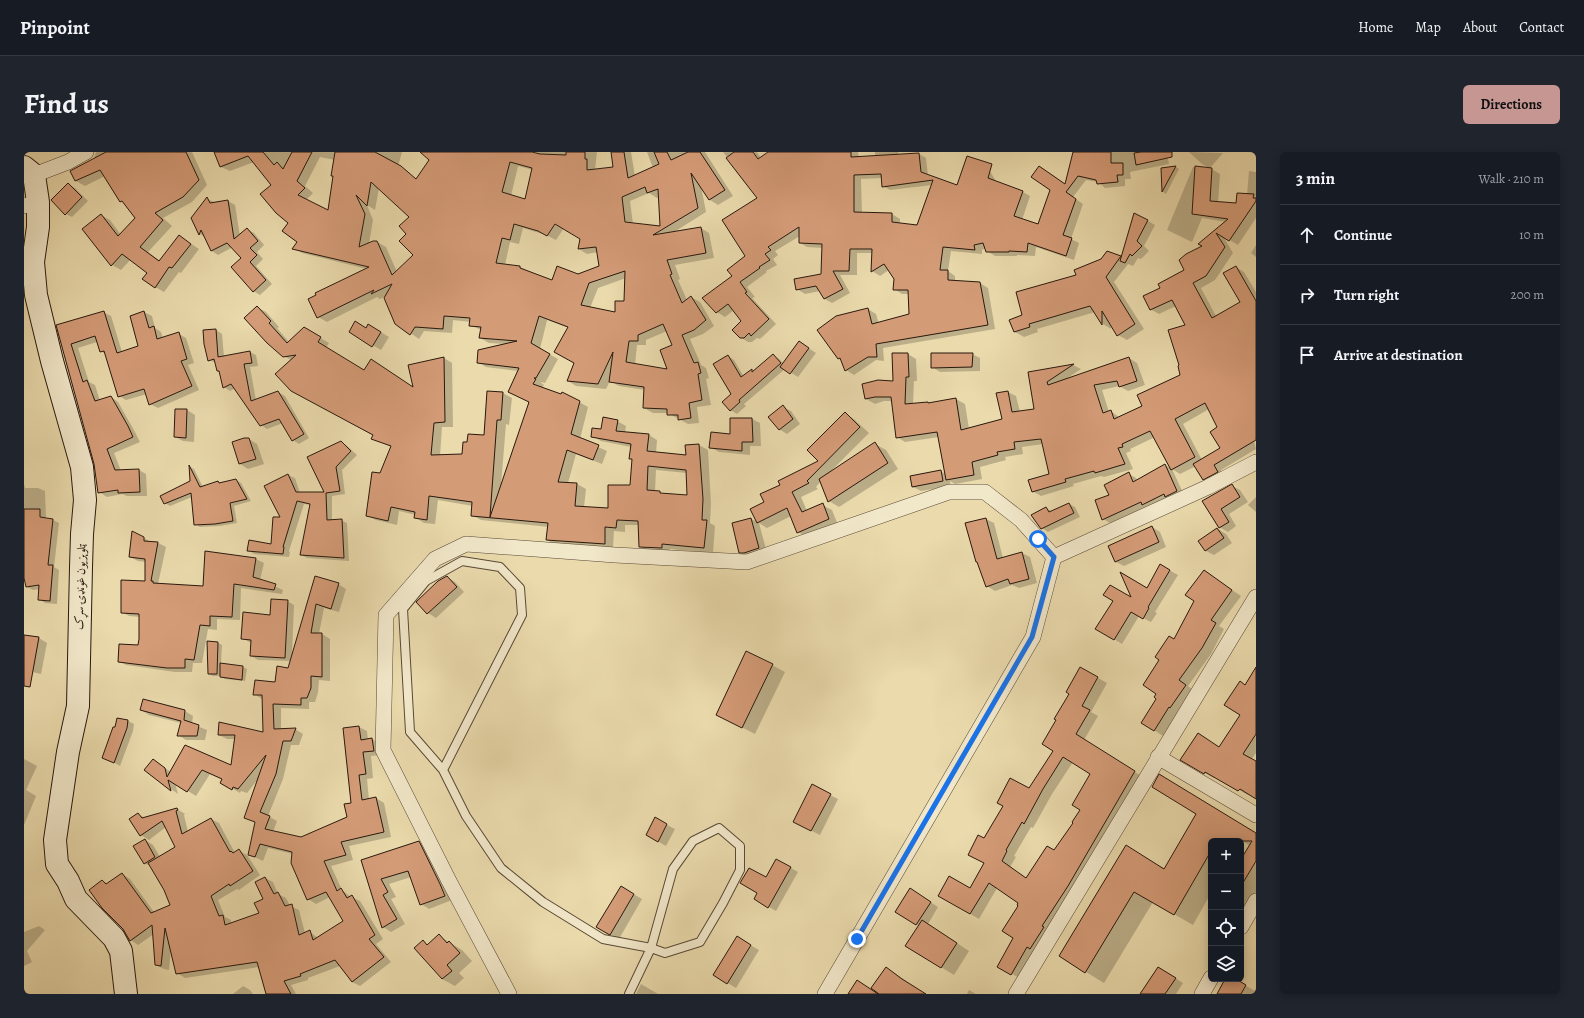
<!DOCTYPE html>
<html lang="en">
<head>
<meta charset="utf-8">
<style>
	body { margin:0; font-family:Alegreya,Amiri,serif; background:#20242c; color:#f1f3f6 }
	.controls { position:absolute; right:12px; bottom:12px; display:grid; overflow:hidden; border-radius:6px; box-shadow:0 2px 10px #0003 }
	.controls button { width:36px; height:36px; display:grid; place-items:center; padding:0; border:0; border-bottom:1px solid #363941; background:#171b24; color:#f1f3f6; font:20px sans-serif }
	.stop { position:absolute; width:12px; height:12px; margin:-9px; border:3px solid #1a73e8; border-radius:50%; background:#fff }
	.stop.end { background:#1a73e8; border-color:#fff; box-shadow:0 1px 4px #0008 }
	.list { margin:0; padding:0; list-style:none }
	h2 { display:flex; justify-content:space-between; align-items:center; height:52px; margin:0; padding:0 16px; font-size:17px }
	h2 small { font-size:13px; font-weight:400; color:#9ea1a6 }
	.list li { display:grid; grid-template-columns:26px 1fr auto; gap:12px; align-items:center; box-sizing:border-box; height:60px; padding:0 16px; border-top:1px solid #363941 }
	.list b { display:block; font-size:15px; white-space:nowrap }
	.list em { font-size:13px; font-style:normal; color:#9ea1a6 }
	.icon { flex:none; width:22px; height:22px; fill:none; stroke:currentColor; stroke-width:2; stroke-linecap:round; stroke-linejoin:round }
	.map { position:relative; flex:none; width:1232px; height:842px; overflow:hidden; border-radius:6px }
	header { display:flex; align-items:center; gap:24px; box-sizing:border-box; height:56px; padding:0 20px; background:#171b24; border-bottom:1px solid #363941 }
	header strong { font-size:19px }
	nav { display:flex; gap:22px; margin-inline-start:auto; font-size:14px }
	.intro { display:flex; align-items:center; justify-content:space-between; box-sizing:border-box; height:96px; padding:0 24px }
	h1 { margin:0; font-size:28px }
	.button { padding:10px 18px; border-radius:6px; background:#c59692; color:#111; font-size:14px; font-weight:700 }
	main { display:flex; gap:24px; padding:0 24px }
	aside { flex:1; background:#171b24; border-radius:6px; box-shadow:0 2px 10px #0003 }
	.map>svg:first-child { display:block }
	.shadow { fill:#0003; fill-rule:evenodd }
	.building { fill:#d49b77; stroke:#28180d; fill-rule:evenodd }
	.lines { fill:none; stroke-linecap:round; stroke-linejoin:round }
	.lane-casing { stroke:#584835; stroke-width:10 }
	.street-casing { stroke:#584835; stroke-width:16 }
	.secondary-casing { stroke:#28180d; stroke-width:24 }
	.lane { stroke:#f1e7c9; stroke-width:8 }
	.street { stroke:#f1e7c9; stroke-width:15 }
	.secondary { stroke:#f1e7c9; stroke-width:22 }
	.route { stroke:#1a73e8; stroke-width:5 }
	.labels { text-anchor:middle; stroke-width:3.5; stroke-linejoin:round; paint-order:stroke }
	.street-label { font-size:12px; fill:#28180d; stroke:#f1e7c9 }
</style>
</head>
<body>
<header>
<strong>Pinpoint</strong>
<nav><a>Home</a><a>Map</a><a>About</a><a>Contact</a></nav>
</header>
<div class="intro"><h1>Find us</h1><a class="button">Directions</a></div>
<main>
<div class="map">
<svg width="1232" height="842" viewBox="0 0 1232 842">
	<rect width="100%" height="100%" fill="#eadaac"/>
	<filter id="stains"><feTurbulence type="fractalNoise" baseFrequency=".005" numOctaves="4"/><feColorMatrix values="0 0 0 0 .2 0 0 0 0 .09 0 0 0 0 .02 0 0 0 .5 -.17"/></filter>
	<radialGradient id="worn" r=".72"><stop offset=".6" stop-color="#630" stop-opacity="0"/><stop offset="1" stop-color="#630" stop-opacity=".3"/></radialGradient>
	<g class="shadow">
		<path d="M 72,0 L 168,0 L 183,33 L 168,50 L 139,66 L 148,74 L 124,100 L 136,109 L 155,84 L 175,97 L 157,121 L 155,120 L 140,140 L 131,135 L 124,120 L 107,107 L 97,118 L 88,113 L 59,77 L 77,63 L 86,68 L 97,83 L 113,66 L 101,51 L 97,49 L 81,24 L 61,34 L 52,29 L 47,19 L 70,7 Z"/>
		<path d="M 191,0 L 378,0 L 374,14 L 393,27 L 407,8 L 398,0 L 573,0 L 571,18 L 591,16 L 588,0 L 607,0 L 611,24 L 629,16 L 623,0 L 681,0 L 709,44 L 694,53 L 686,48 L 677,34 L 682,60 L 650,80 L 677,76 L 685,81 L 690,106 L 651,113 L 656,127 L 654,128 L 663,148 L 667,145 L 676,150 L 690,174 L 679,182 L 666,187 L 677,213 L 682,216 L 685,226 L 682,227 L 687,253 L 673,255 L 675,271 L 664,272 L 644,261 L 629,261 L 620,256 L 621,238 L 595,234 L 586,229 L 582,237 L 552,234 L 544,229 L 551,211 L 545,176 L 523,168 L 516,197 L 534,207 L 521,231 L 516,230 L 520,233 L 518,236 L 555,250 L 564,255 L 556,287 L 583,299 L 578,312 L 552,302 L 544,331 L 553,332 L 562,337 L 560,355 L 585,357 L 607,334 L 609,308 L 607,307 L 607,295 L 577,289 L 568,284 L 593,269 L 602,274 L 601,280 L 625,283 L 633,288 L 632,301 L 663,304 L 662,293 L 675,293 L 684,298 L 687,352 L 686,371 L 691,374 L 689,401 L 646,397 L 646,401 L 625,400 L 616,395 L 616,373 L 601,373 L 601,380 L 590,379 L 589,396 L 531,393 L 523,388 L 525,375 L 457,368 L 448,363 L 449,354 L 414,348 L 411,372 L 400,371 L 392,366 L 392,363 L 375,359 L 373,373 L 352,368 L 343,363 L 356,323 L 368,295 L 349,287 L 350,283 L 267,208 L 260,204 L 233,155 L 242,160 L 255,175 L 253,176 L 265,190 L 280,176 L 305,191 L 302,196 L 340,219 L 390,237 L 420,206 L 428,211 L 429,275 L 418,275 L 416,304 L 439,303 L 444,291 L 461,284 L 464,240 L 479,241 L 488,246 L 485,273 L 482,272 L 477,333 L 506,250 L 494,219 L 462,215 L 454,210 L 483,192 L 465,191 L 456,186 L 457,178 L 446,173 L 447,170 L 429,168 L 428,181 L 400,179 L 395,187 L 372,171 L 360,145 L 356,147 L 353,145 L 303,170 L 294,165 L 343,117 L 278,101 L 270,96 L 274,89 L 248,33 L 230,10 L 206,19 L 197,15 ZM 296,5 L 311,8 L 305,60 L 282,48 L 289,41 L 281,34 ZM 494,14 L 509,18 L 501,48 L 487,44 ZM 355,36 L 386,65 L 384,82 L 390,103 L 373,120 L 362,95 L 353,90 L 345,92 L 349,68 L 343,53 L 351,58 ZM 625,41 L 633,46 L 636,45 L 637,76 L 609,72 L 606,49 ZM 499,76 L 522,83 L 532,88 L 540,76 L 557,87 L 555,97 L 563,102 L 574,100 L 576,115 L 528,129 L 496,115 L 481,113 L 486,90 L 495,92 ZM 602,126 L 601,150 L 592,161 L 566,156 L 574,136 ZM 643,179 L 649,194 L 645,218 L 611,213 L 613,193 L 622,193 L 622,188 ZM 632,318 L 663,321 L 664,344 L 641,343 L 635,340 L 631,339 Z"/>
		<path d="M 699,0 L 733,0 L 737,6 L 746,0 L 834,0 L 835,6 L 851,5 L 851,0 L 874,0 L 875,4 L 895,2 L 902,6 L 904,24 L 934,34 L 962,13 L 972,29 L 971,30 L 999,40 L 1006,44 L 998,68 L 1015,73 L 1027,38 L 1016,15 L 1042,33 L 1051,0 L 1140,0 L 1143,2 L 1145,12 L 1106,20 L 1107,27 L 1101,27 L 1101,34 L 1081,36 L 1074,30 L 1062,28 L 1049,45 L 1059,52 L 1047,87 L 1055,91 L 1050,108 L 1012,95 L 1011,104 L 993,103 L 993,104 L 971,104 L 963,99 L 962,96 L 958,98 L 958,102 L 927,99 L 924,119 L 931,124 L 931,130 L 956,131 L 964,136 L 971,177 L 859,196 L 860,209 L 852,208 L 830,223 L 822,218 L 819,209 L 815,207 L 794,179 L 844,157 L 852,162 L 855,172 L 886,163 L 885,142 L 878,142 L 870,137 L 871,127 L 865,118 L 856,124 L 848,119 L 848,101 L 833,101 L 833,123 L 816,123 L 826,141 L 808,151 L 801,147 L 796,139 L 781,142 L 773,137 L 798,123 L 799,96 L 783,95 L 776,91 L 776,84 L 751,99 L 754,103 L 749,107 L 753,113 L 742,119 L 743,120 L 723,135 L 731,145 L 728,146 L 752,172 L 736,187 L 733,186 L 728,190 L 724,190 L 716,185 L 719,169 L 710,158 L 701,165 L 693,160 L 709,124 L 722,105 L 734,46 ZM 858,26 L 859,34 L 866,38 L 908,33 L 894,74 L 876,72 L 876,67 L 868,62 L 838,62 L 837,27 Z"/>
		<path d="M 1165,0 L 1199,1 L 1186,16 L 1196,22 L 1194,51 L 1213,52 L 1223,43 L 1225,19 L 1232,20 L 1232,66 L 1214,93 L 1199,84 L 1209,101 L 1191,128 L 1177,136 L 1192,164 L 1217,150 L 1212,115 L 1220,120 L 1232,140 L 1232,288 L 1230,289 L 1232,297 L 1197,318 L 1202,325 L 1188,332 L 1179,327 L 1172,314 L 1156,322 L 1148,317 L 1160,343 L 1123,355 L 1086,371 L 1079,367 L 1086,344 L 1105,322 L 1112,326 L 1113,328 L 1141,313 L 1148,317 L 1131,285 L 1106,297 L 1107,299 L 1102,301 L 1109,317 L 1080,325 L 1077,324 L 1049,332 L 1050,334 L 1017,344 L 1008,339 L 1026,323 L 1019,292 L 998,295 L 999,302 L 981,305 L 982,308 L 956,315 L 958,327 L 931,332 L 926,329 L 927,334 L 897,339 L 889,335 L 887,325 L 917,319 L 921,322 L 915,285 L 881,290 L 873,285 L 868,249 L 860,249 L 851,252 L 842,247 L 870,230 L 884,202 L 892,207 L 893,229 L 890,229 L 889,252 L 905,252 L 932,247 L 941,252 L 945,277 L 979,268 L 984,240 L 992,244 L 996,260 L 1011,258 L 1005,220 L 1049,213 L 1057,217 L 1042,227 L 1105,206 L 1113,211 L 1121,233 L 1104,239 L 1095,234 L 1078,238 L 1085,260 L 1087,259 L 1096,266 L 1120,254 L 1158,223 L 1162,174 L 1152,154 L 1135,162 L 1126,157 L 1138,136 L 1161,119 L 1180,94 L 1202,70 L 1178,66 L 1168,90 L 1143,78 L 1169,15 L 1186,17 L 1178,12 ZM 1185,257 L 1195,276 L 1197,296 L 1178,308 L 1159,272 Z"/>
		<path d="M 1152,15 L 1155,17 L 1142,42 L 1139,40 L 1138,16 Z"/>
		<path d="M 44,32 L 51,36 L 64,49 L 48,65 L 42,62 Z"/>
		<path d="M 183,47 L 190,50 L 204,49 L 211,53 L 216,84 L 223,77 L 230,81 L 240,93 L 233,100 L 239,107 L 232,114 L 248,132 L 236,143 L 229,139 L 218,106 L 209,95 L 194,103 L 188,99 L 181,85 L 176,82 L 169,66 Z"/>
		<path d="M 1111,62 L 1131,73 L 1120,94 L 1125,99 L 1117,107 L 1114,106 L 1109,114 L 1104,112 L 1090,130 L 1120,177 L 1103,188 L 1094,183 L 1087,171 L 1087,177 L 1079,172 L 1071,160 L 1013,177 L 1014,180 L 1000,185 L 991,180 L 999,164 L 1053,123 L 1097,104 L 1098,105 Z"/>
		<path d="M 1232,93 L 1232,105 L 1227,101 Z"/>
		<path d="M 79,160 L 87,164 L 98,200 L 115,195 L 107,164 L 120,160 L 128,164 L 131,176 L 137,180 L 139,186 L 155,182 L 162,186 L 170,211 L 164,213 L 175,238 L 134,256 L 126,252 L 123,242 L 102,248 L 95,244 L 81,202 L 77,199 L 73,190 L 54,196 L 65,230 L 71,233 L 76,249 L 87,245 L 94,250 L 111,280 L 116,290 L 90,301 L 97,319 L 115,318 L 122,322 L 123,344 L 103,344 L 98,342 L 83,345 L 75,340 L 71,311 L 33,174 Z"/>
		<path d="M 345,173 L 365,185 L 357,198 L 326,180 L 342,177 Z"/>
		<path d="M 192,178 L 198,182 L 200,205 L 226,200 L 232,203 L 234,214 L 226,215 L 232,248 L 254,240 L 261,244 L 285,286 L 275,292 L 269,288 L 259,271 L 243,277 L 237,273 L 212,236 L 206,239 L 200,235 L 196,220 L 194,219 L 192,211 L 185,208 Z"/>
		<path d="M 775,190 L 792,201 L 774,225 L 761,217 L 720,252 L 722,254 L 713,262 L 706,258 L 709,242 L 704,204 L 710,208 L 720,225 L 728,219 L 730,220 L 749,203 L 755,207 L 760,212 Z"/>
		<path d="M 948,202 L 956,206 L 956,219 L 916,220 L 908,215 Z"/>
		<path d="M 759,255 L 767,259 L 776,272 L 763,282 L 755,277 Z"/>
		<path d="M 163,258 L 171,263 L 170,290 L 159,289 L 151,285 Z"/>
		<path d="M 821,261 L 830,267 L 845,281 L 806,320 L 851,292 L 862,298 L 874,317 L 815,355 L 805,349 L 797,329 L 792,335 L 794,337 L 777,345 L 783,359 L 798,353 L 808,358 L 814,373 L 784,386 L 774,380 L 767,364 L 743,376 L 735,371 L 743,401 L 725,405 L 716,400 L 709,372 L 727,367 L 734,370 L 741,351 L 757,333 L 796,309 Z"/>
		<path d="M 707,267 L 728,267 L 736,271 L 737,294 L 726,294 L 726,303 L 695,300 L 686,295 L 707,283 Z"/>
		<path d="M 225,287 L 233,292 L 240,312 L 224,317 L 216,312 L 209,291 Z"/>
		<path d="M 317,290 L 323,294 L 333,303 L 318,318 L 321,342 L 308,344 L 308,368 L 317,368 L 323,371 L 325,409 L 283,406 L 277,403 L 287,353 L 280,352 L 265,399 L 266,400 L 265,405 L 230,402 L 224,398 L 248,394 L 257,366 L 241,334 L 264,323 L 271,326 L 276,341 L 302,341 Z"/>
		<path d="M 166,315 L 170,317 L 179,335 L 194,330 L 197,332 L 212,328 L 217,331 L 227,349 L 210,354 L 213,371 L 196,374 L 176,375 L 171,372 L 168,345 L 146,354 L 141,351 L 167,330 Z"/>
		<path d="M 0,332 L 1,336 L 14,336 L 21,339 L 22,367 L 29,368 L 35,371 L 30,415 L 35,418 L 33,452 L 21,451 L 15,447 L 16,437 L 9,438 L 3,435 L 0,420 Z"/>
		<path d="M 1208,334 L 1216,338 L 1224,350 L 1205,362 L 1212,374 L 1204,380 L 1195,375 L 1179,349 Z"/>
		<path d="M 1232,345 L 1232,360 L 1224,353 Z"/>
		<path d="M 1045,352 L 1051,355 L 1056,365 L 1024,380 L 1018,376 L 1022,356 L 1029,360 Z"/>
		<path d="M 962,367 L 970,371 L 979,406 L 998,401 L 1006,405 L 1013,431 L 995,436 L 988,433 L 971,439 L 963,434 L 955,411 L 953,410 Z"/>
		<path d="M 1128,375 L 1136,380 L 1142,395 L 1100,414 L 1092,410 L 1085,395 Z"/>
		<path d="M 1194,377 L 1202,382 L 1208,391 L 1190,403 L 1182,399 L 1176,389 Z"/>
		<path d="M 109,380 L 127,390 L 134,391 L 142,395 L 134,432 L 180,435 L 182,400 L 232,407 L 240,411 L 236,428 L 259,438 L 258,442 L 217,436 L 216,468 L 193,467 L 193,478 L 184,477 L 178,511 L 169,511 L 168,520 L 151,520 L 102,513 L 95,509 L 115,494 L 116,465 L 105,464 L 98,460 L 122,430 L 122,410 L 114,409 L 106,405 Z"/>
		<path d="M 1136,413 L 1154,423 L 1131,460 L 1133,461 L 1127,470 L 1115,464 L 1098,492 L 1072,476 L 1124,438 Z"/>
		<path d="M 1180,419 L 1217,444 L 1195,474 L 1200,477 L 1187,502 L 1164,534 L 1170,539 L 1139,584 L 1130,578 L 1134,546 L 1150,488 L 1171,449 Z"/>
		<path d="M 292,425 L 314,432 L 322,437 L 315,460 L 300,456 L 295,482 L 298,482 L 306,487 L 306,529 L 295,528 L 294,541 L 291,550 L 285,550 L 285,557 L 257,556 L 257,578 L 271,577 L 279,582 L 275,593 L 267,593 L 259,627 L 244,664 L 253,669 L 249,680 L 277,686 L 324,665 L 328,652 L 335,575 L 343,579 L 344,588 L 348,587 L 356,592 L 358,603 L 347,604 L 349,626 L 343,627 L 345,648 L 352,646 L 360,651 L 367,685 L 325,694 L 329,708 L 307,714 L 318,738 L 327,745 L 336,749 L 359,787 L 352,792 L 367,810 L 336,834 L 328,830 L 316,814 L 284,826 L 284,828 L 267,833 L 272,842 L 244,842 L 235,815 L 161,826 L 153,821 L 147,797 L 145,818 L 140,817 L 132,813 L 130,782 L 114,793 L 107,788 L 79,729 L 84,732 L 98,722 L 106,727 L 130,760 L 147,753 L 141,738 L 128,715 L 120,711 L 121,688 L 129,693 L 136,705 L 153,695 L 142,675 L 125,688 L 117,683 L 114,662 L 121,666 L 153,657 L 161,662 L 160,663 L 164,680 L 187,667 L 195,671 L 211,701 L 215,699 L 223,703 L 236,723 L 215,738 L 213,737 L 194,748 L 201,765 L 207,768 L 207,771 L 236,762 L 240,748 L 241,726 L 249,730 L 254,742 L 262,746 L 266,754 L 275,758 L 281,781 L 286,780 L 294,786 L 320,769 L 306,745 L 292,752 L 284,747 L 269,702 L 244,696 L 239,709 L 226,703 L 232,671 L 221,665 L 235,626 L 223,641 L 217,639 L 216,641 L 198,630 L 199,628 L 186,622 L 172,644 L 151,631 L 154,642 L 121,618 L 129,608 L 147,620 L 208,614 L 212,587 L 203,587 L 195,583 L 240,581 L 238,547 L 230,542 L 252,531 L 264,517 L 267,509 L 234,508 L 227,504 L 227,491 L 218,486 L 247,464 L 263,449 L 270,453 L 268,503 Z"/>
		<path d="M 423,425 L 431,430 L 440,440 L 412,466 L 404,461 Z"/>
		<path d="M 15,486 L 23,491 L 17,522 L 0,518 Z"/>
		<path d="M 184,490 L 194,491 L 198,493 L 197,512 L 219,515 L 223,517 L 221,529 L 201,527 L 197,524 L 189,524 L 185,522 Z"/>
		<path d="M 748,513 L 761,520 L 731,582 L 705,569 Z"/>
		<path d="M 1056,516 L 1083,531 L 1067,560 L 1074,564 L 1060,588 L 1119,625 L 997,827 L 974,814 L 991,786 L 995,751 L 973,736 L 955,767 L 915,744 L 946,737 L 961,711 L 961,688 L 1005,638 L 1031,598 L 1047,541 ZM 1049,610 L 1067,622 L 1057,657 L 1051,670 L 1031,699 L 1003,727 L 986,715 L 992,705 L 990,704 L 1007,675 L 1009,676 L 1028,642 Z"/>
		<path d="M 1232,517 L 1232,601 L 1227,608 L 1232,610 L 1232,646 L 1225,641 L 1224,643 L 1191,624 L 1190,626 L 1158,608 L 1196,596 L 1218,563 L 1222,534 Z"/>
		<path d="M 119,549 L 161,559 L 169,564 L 168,572 L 183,578 L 181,588 L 162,588 L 154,583 L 157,571 L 125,563 L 117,558 Z"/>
		<path d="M 93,567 L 104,569 L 110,572 L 109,579 L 96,614 L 80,605 L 92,577 Z"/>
		<path d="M 0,607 L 13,614 L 2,638 L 12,644 L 0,673 Z"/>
		<path d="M 806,643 L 814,647 L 796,683 L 778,674 Z"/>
		<path d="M 1174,662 L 1232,682 L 1232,750 L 1217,773 L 1217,709 L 1226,694 L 1217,688 L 1187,689 L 1187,741 L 1169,773 L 1129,750 L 1080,831 L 1036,804 L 1121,705 L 1141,717 Z"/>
		<path d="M 643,673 L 651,677 L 642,694 L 623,683 Z"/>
		<path d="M 395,690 L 403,695 L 428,748 L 405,757 L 397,752 L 387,725 L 365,732 L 372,745 L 367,747 L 381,772 L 367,780 L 359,775 L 338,708 Z"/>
		<path d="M 753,708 L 774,720 L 752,759 L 731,747 Z"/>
		<path d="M 597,735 L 618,747 L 595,787 L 582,780 Z"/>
		<path d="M 894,742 L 914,755 L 904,772 L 945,799 L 930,823 L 883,794 L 895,774 L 872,759 Z"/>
		<path d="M 15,774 L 21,778 L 3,799 L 8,810 L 0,814 L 0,780 Z"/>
		<path d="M 415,784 L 438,798 L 448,809 L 435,821 L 440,826 L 431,834 L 418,827 L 399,790 L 405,793 Z"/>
		<path d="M 721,790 L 735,798 L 712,836 L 690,823 Z"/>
		<path d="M 862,816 L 872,822 L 901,842 L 825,842 L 847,838 Z"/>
		<path d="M 1135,816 L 1159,831 L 1152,842 L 1116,842 Z"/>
		<path d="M 1202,827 L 1210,827 L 1231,839 L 1229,842 L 1194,842 Z"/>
		<path d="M 617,832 L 629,839 L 634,842 L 612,842 Z"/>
		<path d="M 219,834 L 226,838 L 229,842 L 209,842 Z"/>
		<path d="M 945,838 L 952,842 L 943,842 Z"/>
	</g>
	<g class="building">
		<path d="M 82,0 L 162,0 L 175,28 L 159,45 L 131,61 L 139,68 L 116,95 L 135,109 L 155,83 L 167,92 L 148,116 L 145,115 L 131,136 L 118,127 L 123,121 L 98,102 L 87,114 L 58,77 L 77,62 L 94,84 L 111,66 L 98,49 L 96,50 L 76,18 L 51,29 L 46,19 Z"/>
		<path d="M 190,0 L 239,0 L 250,13 L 253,10 L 259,17 L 268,0 L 288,0 L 273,29 L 281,36 L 274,43 L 304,58 L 309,24 L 307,24 L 311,0 L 351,0 L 377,14 L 392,27 L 405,8 L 396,0 L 508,0 L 516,2 L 542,3 L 542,0 L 561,0 L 561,7 L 563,7 L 563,18 L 589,15 L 587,0 L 600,0 L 604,26 L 635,12 L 630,0 L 643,0 L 647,8 L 664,0 L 676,0 L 701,38 L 685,48 L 667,21 L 674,56 L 629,83 L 677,75 L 682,101 L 643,108 L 648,122 L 646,123 L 658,151 L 667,144 L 682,168 L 670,178 L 658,183 L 670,211 L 674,210 L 677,221 L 674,222 L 678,248 L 665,251 L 667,266 L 654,268 L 654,263 L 643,263 L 643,257 L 619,256 L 620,235 L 585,230 L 589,200 L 574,232 L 543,229 L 550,211 L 530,200 L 544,175 L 515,164 L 507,191 L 526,202 L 512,226 L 510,226 L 512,227 L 509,232 L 537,242 L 538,240 L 556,249 L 547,282 L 575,293 L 569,308 L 543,298 L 534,330 L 553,331 L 551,354 L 584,356 L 584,333 L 606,333 L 608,307 L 605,307 L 607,292 L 567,285 L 568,276 L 577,277 L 579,265 L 594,268 L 592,279 L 625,282 L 623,299 L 662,303 L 661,293 L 675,292 L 679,347 L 678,368 L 683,368 L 680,396 L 638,392 L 638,396 L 615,395 L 614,369 L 593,368 L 592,376 L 581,375 L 581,392 L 522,388 L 524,371 L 447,364 L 448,350 L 405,344 L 403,368 L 390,366 L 391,360 L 367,355 L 364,369 L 342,364 L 348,320 L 356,321 L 367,294 L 347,287 L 349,283 L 267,239 L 251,222 L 272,203 L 259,205 L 243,191 L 220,166 L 233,154 L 247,169 L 245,171 L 263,191 L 280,175 L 297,185 L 294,190 L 340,218 L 347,207 L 389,235 L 384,213 L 420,205 L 421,270 L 410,271 L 407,303 L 438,302 L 439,290 L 443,290 L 444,282 L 460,283 L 463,239 L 479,240 L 477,268 L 473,268 L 466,365 L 505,250 L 484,240 L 495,216 L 453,211 L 454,198 L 493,189 L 455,186 L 457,175 L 445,174 L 446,166 L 420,164 L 419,177 L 391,175 L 386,183 L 371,172 L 360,146 L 368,132 L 347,142 L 350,138 L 293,166 L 284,147 L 292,143 L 291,141 L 345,115 L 268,97 L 273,90 L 258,79 L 264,71 L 252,61 L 236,42 L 247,33 L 224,4 L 196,15 ZM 486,10 L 508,16 L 501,47 L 478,40 ZM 347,30 L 385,65 L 375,74 L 382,82 L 375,89 L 389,103 L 368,123 L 353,89 L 349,89 L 335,95 L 341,62 L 332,43 L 343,54 ZM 621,35 L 623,41 L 634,37 L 636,74 L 601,70 L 598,45 ZM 490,72 L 514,79 L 523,84 L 531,72 L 556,87 L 554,97 L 572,95 L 575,114 L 554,122 L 533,114 L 528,128 L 496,116 L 496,114 L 472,111 L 478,86 L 486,88 ZM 601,119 L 600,149 L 591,149 L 591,160 L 557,153 L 565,131 ZM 639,172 L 648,193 L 636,198 L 643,217 L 602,210 L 605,189 L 614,189 L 614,183 ZM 624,314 L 662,318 L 663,343 L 636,341 L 636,339 L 623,338 Z"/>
		<path d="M 710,0 L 729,0 L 734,7 L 744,0 L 827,0 L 827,5 L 895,1 L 897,20 L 933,33 L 943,4 L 968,12 L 964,26 L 999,39 L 990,64 L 1014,72 L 1026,38 L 1007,25 L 1015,14 L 1041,32 L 1049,0 L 1087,0 L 1087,11 L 1099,11 L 1099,23 L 1093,23 L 1094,30 L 1073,32 L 1072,28 L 1054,24 L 1042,40 L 1052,47 L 1039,83 L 1048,86 L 1042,104 L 1004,91 L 1003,100 L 985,99 L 985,100 L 962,100 L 959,91 L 950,93 L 951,98 L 919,95 L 916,118 L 924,118 L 924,128 L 956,130 L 964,173 L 852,192 L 853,205 L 844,205 L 821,219 L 816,206 L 814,207 L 793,178 L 812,164 L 844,156 L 848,172 L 885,162 L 884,138 L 869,138 L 870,127 L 860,112 L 847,120 L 848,97 L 826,97 L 825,119 L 809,119 L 819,137 L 800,147 L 792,134 L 772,138 L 770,127 L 797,122 L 798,92 L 775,91 L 775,75 L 744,95 L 747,98 L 741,102 L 746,108 L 735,115 L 736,116 L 716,130 L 723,140 L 721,141 L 745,167 L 727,184 L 725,181 L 720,186 L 716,186 L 708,178 L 717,169 L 704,152 L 692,161 L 678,146 L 708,124 L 703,118 L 721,104 L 698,68 L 733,46 L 702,6 ZM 857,22 L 858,35 L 909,28 L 893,73 L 868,70 L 868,61 L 830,60 L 830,23 Z"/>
		<path d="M 1117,0 L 1148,0 L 1148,5 L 1112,13 L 1110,1 Z"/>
		<path d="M 1152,14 L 1138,40 L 1137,16 Z"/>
		<path d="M 1171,14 L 1188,16 L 1186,49 L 1212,51 L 1213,41 L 1230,42 L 1229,46 L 1232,46 L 1232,49 L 1205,89 L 1192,81 L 1201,95 L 1182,124 L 1169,131 L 1188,166 L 1216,150 L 1199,121 L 1212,114 L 1232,149 L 1232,288 L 1190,313 L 1194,320 L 1179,328 L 1169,312 L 1196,296 L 1186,280 L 1193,275 L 1181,251 L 1151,267 L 1171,305 L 1147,318 L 1126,279 L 1098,292 L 1099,295 L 1094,296 L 1101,312 L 1071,321 L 1070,319 L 1041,327 L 1042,330 L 1008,340 L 1004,328 L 1025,322 L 1017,287 L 990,290 L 991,297 L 973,300 L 974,303 L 948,310 L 950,323 L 922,328 L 913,280 L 872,286 L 867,245 L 851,245 L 841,247 L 838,232 L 854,228 L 869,229 L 868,201 L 884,201 L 885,225 L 882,225 L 881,252 L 904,250 L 904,251 L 932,246 L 937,278 L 978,267 L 972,241 L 984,239 L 988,260 L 1010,257 L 1004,220 L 1050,212 L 1023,230 L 1024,233 L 1105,205 L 1113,229 L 1095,235 L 1093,229 L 1070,233 L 1079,261 L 1087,258 L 1090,267 L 1118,254 L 1113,243 L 1156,223 L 1154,214 L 1155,213 L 1144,178 L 1161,173 L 1148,148 L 1126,158 L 1119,144 L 1136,136 L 1134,132 L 1160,118 L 1155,108 L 1162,102 L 1178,94 L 1174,92 L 1204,67 L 1168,62 Z"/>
		<path d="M 44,31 L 58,45 L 41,63 L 27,48 Z"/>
		<path d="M 183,45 L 186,51 L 204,48 L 210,87 L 223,76 L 234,89 L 226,96 L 233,103 L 226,110 L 242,128 L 229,140 L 207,115 L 217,106 L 203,91 L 187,99 L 177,78 L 175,83 L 167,66 Z"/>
		<path d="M 1110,61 L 1124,68 L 1113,89 L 1118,94 L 1108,104 L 1106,102 L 1101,111 L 1096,109 Z"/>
		<path d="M 1083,99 L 1097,104 L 1082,125 L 1111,172 L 1093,184 L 1078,159 L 1078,173 L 1066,154 L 1005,172 L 1006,175 L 990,180 L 985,168 L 998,163 L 992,140 L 1052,123 L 1050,118 L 1077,107 Z"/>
		<path d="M 80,159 L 93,201 L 114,194 L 106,164 L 120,159 L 125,176 L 130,174 L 133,187 L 155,180 L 163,207 L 157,209 L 168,234 L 125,253 L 120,237 L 94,245 L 80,199 L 76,200 L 71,184 L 47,192 L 59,230 L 63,228 L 71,249 L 87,244 L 104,274 L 109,285 L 83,297 L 91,318 L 115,317 L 116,340 L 94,341 L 94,338 L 74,341 L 70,312 L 32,173 Z"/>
		<path d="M 331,169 L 342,176 L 344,172 L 357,180 L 348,195 L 325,180 Z"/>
		<path d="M 192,177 L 194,205 L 226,199 L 228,211 L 220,212 L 227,249 L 254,239 L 280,282 L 268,289 L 255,267 L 236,274 L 207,232 L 199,236 L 195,219 L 193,219 L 190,207 L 184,209 L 180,192 L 179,178 Z"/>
		<path d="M 775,189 L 785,196 L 766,222 L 756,215 Z"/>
		<path d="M 907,201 L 949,201 L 948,215 L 907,216 Z"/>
		<path d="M 749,202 L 757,211 L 715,248 L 716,250 L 706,259 L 698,250 L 707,242 L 689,212 L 704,203 L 717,225 L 728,217 L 728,220 Z"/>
		<path d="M 759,253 L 769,267 L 755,278 L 744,265 Z"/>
		<path d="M 151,257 L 163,257 L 162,286 L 150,285 Z"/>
		<path d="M 821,260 L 836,275 L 783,329 L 785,331 L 768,340 L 778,360 L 799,351 L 805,367 L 773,381 L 763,356 L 733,371 L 726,357 L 740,350 L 736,342 L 756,333 L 754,329 L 794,309 L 783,298 Z"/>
		<path d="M 706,266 L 728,266 L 729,290 L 718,290 L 718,299 L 685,296 L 687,280 L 706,282 Z"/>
		<path d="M 220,286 L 225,286 L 232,307 L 215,312 L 208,290 Z"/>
		<path d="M 317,289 L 327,299 L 312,315 L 316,339 L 302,341 L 303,368 L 318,367 L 320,406 L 276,403 L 286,352 L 273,349 L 259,395 L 260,395 L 259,402 L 223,399 L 225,388 L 247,392 L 249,365 L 256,365 L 240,334 L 264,322 L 272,340 L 300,340 L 283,305 Z"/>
		<path d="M 851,290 L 864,311 L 804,350 L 795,327 Z"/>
		<path d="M 1141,312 L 1153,339 L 1141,345 L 1140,342 L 1118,353 L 1117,350 L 1078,368 L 1071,348 L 1085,343 L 1080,333 L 1105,320 L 1109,330 Z"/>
		<path d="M 165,313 L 176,335 L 194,329 L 195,331 L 212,327 L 223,347 L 206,351 L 209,369 L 191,372 L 170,373 L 167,341 L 140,352 L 136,344 L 166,329 Z"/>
		<path d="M 917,318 L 919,329 L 888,335 L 886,324 Z"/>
		<path d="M 1208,332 L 1216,345 L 1197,357 L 1205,370 L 1195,376 L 1178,349 Z"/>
		<path d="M 1045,351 L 1050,361 L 1017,377 L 1007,363 L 1022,355 L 1025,360 Z"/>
		<path d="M 0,357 L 16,357 L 16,365 L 29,367 L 24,413 L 29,413 L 26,449 L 14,448 L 15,433 L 2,435 L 0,426 Z"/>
		<path d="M 727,366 L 735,396 L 720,401 L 715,401 L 708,371 Z"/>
		<path d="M 962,366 L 973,407 L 998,400 L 1005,427 L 986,432 L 984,427 L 962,435 L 953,410 L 952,410 L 941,371 Z"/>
		<path d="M 1128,374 L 1135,390 L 1091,410 L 1084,394 Z"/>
		<path d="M 1193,376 L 1200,386 L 1181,399 L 1174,389 Z"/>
		<path d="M 108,379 L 120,385 L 120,389 L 134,390 L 127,429 L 129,429 L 129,431 L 179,434 L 181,399 L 232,406 L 229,425 L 252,432 L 250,438 L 210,432 L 208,465 L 186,464 L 186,474 L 176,473 L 170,508 L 161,507 L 161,516 L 143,516 L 94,510 L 95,492 L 114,493 L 115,487 L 115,462 L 97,461 L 97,428 L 121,429 L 121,407 L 105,405 Z"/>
		<path d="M 1136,412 L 1146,418 L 1124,455 L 1125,456 L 1119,467 L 1107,460 L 1090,488 L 1071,477 L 1089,449 L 1079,443 L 1086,433 L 1107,445 L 1096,420 L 1123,436 Z"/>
		<path d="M 1180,418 L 1208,438 L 1187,468 L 1192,471 L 1178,496 L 1155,528 L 1162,533 L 1146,556 L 1145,555 L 1130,579 L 1117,571 L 1132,547 L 1130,545 L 1132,542 L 1119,533 L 1135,508 L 1131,505 L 1145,484 L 1150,487 L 1170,449 L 1161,443 Z"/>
		<path d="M 291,424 L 315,431 L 307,457 L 292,452 L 287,481 L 298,481 L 298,525 L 287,524 L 287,536 L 283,546 L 277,546 L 277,553 L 249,552 L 250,577 L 272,576 L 267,589 L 259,589 L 252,622 L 236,660 L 246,664 L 241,677 L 277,685 L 323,665 L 320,652 L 327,651 L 319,576 L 335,574 L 337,588 L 348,586 L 350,599 L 339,600 L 342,622 L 335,623 L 338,648 L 352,645 L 360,680 L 317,690 L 322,703 L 300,709 L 313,739 L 317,736 L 323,746 L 328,743 L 351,783 L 345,787 L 360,805 L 328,830 L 311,808 L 276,822 L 277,824 L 260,829 L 267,842 L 242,842 L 233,810 L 152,822 L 141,776 L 137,814 L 131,813 L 128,773 L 106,789 L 99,777 L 78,756 L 65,738 L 78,728 L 82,732 L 98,721 L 127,761 L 146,753 L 140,738 L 124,711 L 151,695 L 138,669 L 116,684 L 105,667 L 114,661 L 118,666 L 153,656 L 154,658 L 152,659 L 158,682 L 187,666 L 206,700 L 207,699 L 209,701 L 215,697 L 229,719 L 206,734 L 205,732 L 187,744 L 195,764 L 199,763 L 201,773 L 235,761 L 230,751 L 239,747 L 231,730 L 241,725 L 250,742 L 254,740 L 261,754 L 268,752 L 275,783 L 286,778 L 289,788 L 319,769 L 302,740 L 283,748 L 267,711 L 268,700 L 236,692 L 231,705 L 224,703 L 231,670 L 220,666 L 242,603 L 214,637 L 209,635 L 208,638 L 196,631 L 198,627 L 178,618 L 163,640 L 144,628 L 147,639 L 120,618 L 129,607 L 141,616 L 143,625 L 161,593 L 207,613 L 211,583 L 194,583 L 195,570 L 239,580 L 238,543 L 229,543 L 231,528 L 251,530 L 253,514 L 264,516 Z"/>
		<path d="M 423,424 L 433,435 L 403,462 L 392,450 L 414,429 Z"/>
		<path d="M 247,447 L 264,448 L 261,506 L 226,504 L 227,488 L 217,487 L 219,460 L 246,463 Z"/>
		<path d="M 0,483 L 15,485 L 6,535 L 0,534 Z"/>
		<path d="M 183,489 L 194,490 L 193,522 L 184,522 Z"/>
		<path d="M 722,499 L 749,512 L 718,576 L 692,563 Z"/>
		<path d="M 196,511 L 219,514 L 218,528 L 196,525 Z"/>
		<path d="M 1056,515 L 1074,525 L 1058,554 L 1066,558 L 1052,582 L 1111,619 L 1044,734 L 1018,774 L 1020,775 L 1006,797 L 1003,795 L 987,823 L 973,815 L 989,786 L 978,779 L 994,754 L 993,753 L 994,751 L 965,731 L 946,762 L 914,744 L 925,724 L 946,736 L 960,711 L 944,703 L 954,683 L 960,686 L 979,654 L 973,651 L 986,626 L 1005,636 L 1029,599 L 1018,592 L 1032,568 L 1030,567 L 1045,542 L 1042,540 ZM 1039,605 L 1066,622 L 1048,653 L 1056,658 L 1048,670 L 1049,671 L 1030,698 L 1023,694 L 1002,726 L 978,709 L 983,699 L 982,698 L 998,670 L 1000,672 L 1019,637 Z"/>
		<path d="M 1232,515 L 1232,582 L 1219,602 L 1232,609 L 1232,647 L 1216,637 L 1214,639 L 1181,620 L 1180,622 L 1156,608 L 1174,581 L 1195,595 L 1216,563 L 1200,553 L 1216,529 L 1221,533 Z"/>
		<path d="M 119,547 L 161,558 L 160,568 L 175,573 L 173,584 L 153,584 L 157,569 L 116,558 Z"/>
		<path d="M 93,566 L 104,568 L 103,576 L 90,611 L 78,606 L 89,575 L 91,575 Z"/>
		<path d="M 1135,622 L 1232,681 L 1232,709 L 1217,734 L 1217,707 L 1228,689 L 1187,689 L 1187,699 L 1150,763 L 1110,740 L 1061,821 L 1035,804 L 1102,693 L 1140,717 L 1172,662 L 1128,635 Z"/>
		<path d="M 788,632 L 807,642 L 787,679 L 769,670 Z"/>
		<path d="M 631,665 L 643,672 L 634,690 L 622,683 Z"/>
		<path d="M 121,687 L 131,705 L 120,712 L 109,694 Z"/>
		<path d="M 395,689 L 416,732 L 421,744 L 396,753 L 384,719 L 357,727 L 364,740 L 359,743 L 373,767 L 358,776 L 337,708 Z"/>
		<path d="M 752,707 L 767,715 L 744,756 L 730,747 L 733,741 L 716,731 L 725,716 L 742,725 Z"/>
		<path d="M 597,734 L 610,742 L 586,783 L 584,782 L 572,775 Z"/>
		<path d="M 886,736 L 907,750 L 892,773 L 871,760 Z"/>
		<path d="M 898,768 L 933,791 L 917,816 L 881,794 Z"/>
		<path d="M 415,782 L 423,791 L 425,789 L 436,801 L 423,813 L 428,819 L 418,827 L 390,796 L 399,788 L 403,793 Z"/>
		<path d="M 713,784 L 727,793 L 703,832 L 689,823 Z"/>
		<path d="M 862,815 L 878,827 L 902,842 L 855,842 L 847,836 Z"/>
		<path d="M 1134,815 L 1152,826 L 1141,842 L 1116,842 Z"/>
		<path d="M 1201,827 L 1212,827 L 1222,833 L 1217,842 L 1193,842 Z"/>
		<path d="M 833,828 L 854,842 L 824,842 Z"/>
	</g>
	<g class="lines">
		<g class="lane-casing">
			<path id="lane" d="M 419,618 L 386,580 L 379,457 L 402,429 L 438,409 L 476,415 L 496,436 L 498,463 L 419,618 L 442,664 L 477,716 L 519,750 L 579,787 L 627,796 L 641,801 L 676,790 L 699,751 L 716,718 L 716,694 L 695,676 L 669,689 L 649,717 L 627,796 L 605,842"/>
		</g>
		<g class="street-casing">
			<g id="street">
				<path d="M 10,23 L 44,10 L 62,0"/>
				<path d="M 0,54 L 14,50"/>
				<path d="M 1134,605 L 1232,663"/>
				<path d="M 1217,775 L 1232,749"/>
				<path d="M 485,842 L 425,729 L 359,598 L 362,463 L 411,407 L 442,392 L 591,403 L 723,410 L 925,340 L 961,340 L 997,368 L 1030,405"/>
				<path d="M 801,842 L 1009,485 L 1030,405 L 1184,335 L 1232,310"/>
				<path d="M 992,842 L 1232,445"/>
				<path d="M 1178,842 L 1187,826"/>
			</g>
		</g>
		<g class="secondary-casing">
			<path id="secondary" d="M 0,15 L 10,23 L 14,50 L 14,75 L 9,110 L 12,143 L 28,209 L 58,315 L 61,348 L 58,382 L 57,415 L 54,554 L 44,600 L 31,688 L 33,712 L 44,729 L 52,747 L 90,786 L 97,799 L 102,842"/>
		</g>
		<use href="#lane" class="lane"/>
		<use href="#street" class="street"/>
		<use href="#secondary" class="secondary"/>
	</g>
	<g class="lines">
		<path class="route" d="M 833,787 L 1008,485 L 1030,405 L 1014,387"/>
	</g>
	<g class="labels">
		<g class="street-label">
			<text transform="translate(56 435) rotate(-88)" y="4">ټلوېزيون غونډۍ سړک</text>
		</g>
	</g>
	<rect width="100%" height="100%" filter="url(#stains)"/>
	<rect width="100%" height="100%" fill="url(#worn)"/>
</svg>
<div class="controls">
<button>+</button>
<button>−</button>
<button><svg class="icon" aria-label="locate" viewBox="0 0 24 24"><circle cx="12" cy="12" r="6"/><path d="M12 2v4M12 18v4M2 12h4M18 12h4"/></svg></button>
<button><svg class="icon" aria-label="layers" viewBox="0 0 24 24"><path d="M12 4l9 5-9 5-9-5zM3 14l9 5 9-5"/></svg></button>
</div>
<div class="stop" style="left:1014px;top:387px"></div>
<div class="stop end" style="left:833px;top:787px"></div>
</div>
<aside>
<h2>3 min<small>Walk · 210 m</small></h2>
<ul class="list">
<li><svg class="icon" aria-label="ahead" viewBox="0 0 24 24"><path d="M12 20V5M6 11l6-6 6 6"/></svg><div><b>Continue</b></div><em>10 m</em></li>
<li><svg class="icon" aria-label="right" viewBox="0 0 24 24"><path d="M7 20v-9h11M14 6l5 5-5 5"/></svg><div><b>Turn right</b></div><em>200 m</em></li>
<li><svg class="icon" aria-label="arrive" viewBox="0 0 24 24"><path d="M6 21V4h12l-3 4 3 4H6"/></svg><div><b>Arrive at destination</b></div></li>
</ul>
</aside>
</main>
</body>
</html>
